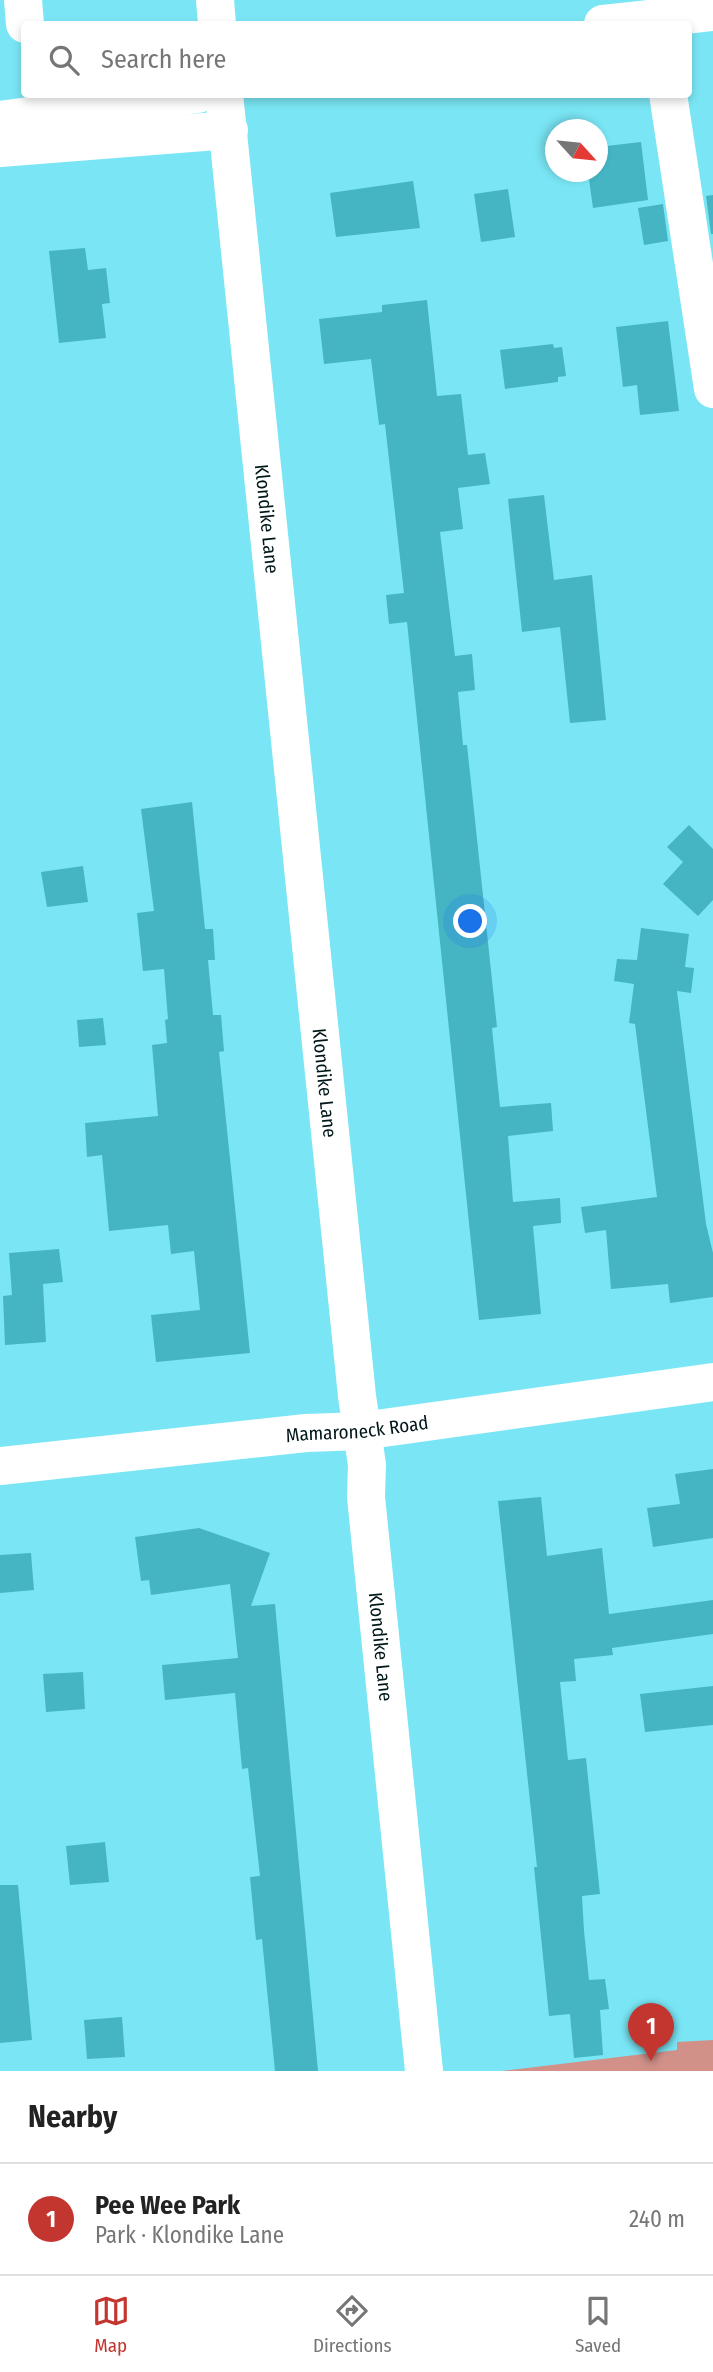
<!DOCTYPE html>
<html lang="en">
<head>
<meta charset="utf-8">
<style>
	body { margin:0; font-family:"Fira Sans Condensed",sans-serif; background:#f2f2f2; color:#222 }
	.compass { position:absolute; left:545px; top:119px; width:63px; height:63px; border-radius:50%; background:#fff; box-shadow:0 4px 10px #0003; rotate:117deg }
	.you { position:absolute; left:471px; top:922px; width:24px; height:24px; margin:-18px; border:5px solid #fff; border-radius:50%; background:#1a73e8; box-shadow:0 0 0 10px #1a73e833 }
	.badge { display:grid; place-items:center; width:46px; height:46px; border-radius:50%; background:#c3352f; color:#fff; font-size:23px; font-weight:700 }
	.pin { position:absolute; translate:-50% -58px; filter:drop-shadow(0 2px 4px #0008) }
	.pin::after { content:''; position:absolute; top:37px; width:24px; height:21px; background:inherit; clip-path:polygon(0 0,100% 0,50% 100%) }
	.list { margin:0; padding:0; list-style:none }
	h2 { display:flex; justify-content:space-between; align-items:center; height:91px; margin:0; padding:0 28px; font-size:30px }
	h2 small { font-size:23px; font-weight:400; color:#767676 }
	.list li { display:grid; grid-template-columns:46px 1fr auto; gap:21px; align-items:center; box-sizing:border-box; height:112px; padding:0 28px; border-top:2px solid #e0e0e0 }
	.list b { display:block; font-size:26px; white-space:nowrap }
	.list p { margin:0; font-size:23px; white-space:nowrap; color:#767676 }
	.list em { font-size:23px; font-style:normal; color:#767676 }
	.icon { flex:none; width:38px; height:38px; fill:none; stroke:currentColor; stroke-width:2; stroke-linecap:round; stroke-linejoin:round }
	.map { position:relative; flex:none; width:713px; height:2071px; overflow:hidden }
	.search { position:absolute; background:#fff; box-shadow:0 4px 10px #0003; left:21px; right:21px; top:21px; height:77px; display:flex; align-items:center; gap:18px; box-sizing:border-box; padding:0 24px; border-radius:7px; color:#767676; font-size:26px }
	.sheet { height:203px; background:#fff }
	nav { display:flex; justify-content:space-around; align-items:center; box-sizing:border-box; height:98px; border-top:2px solid #e0e0e0; background:#fff; font-size:19px; color:#767676 }
	nav a { display:grid; justify-items:center; gap:4px }
	nav .on { color:#c3352f }
	.map>svg:first-child { display:block }
	.green { fill:#d19189 }
	.building { fill:#45b4c3 }
	.lines { fill:none; stroke-linecap:round; stroke-linejoin:round }
	.minor { stroke:#fff; stroke-width:38 }
	.labels { text-anchor:middle; stroke-width:5; stroke-linejoin:round; paint-order:stroke }
	.street-label { font-size:19px; fill:#01171a; stroke:#9eeffb }
</style>
</head>
<body>
<div class="map">
<svg width="713" height="2071" viewBox="0 0 713 2071">
	<rect width="100%" height="100%" fill="#7ae6f5"/>
	<path class="green" d="M 713,2040 L 713,2071 L 501,2071 L 677,2050 L 677,2042 Z"/>
	<g class="building">
		<path d="M 641,142 L 648,200 L 593,208 L 588,172 L 598,172 L 598,147 Z"/>
		<path d="M 413,181 L 420,228 L 336,237 L 330,193 Z"/>
		<path d="M 508,189 L 515,237 L 481,242 L 474,194 Z"/>
		<path d="M 713,195 L 713,234 L 711,234 L 706,196 Z"/>
		<path d="M 663,204 L 668,241 L 644,245 L 638,208 Z"/>
		<path d="M 85,248 L 88,270 L 106,268 L 110,303 L 102,304 L 106,338 L 59,343 L 49,251 Z"/>
		<path d="M 427,300 L 437,396 L 461,394 L 468,455 L 485,453 L 490,484 L 458,488 L 463,529 L 440,532 L 455,656 L 472,654 L 475,690 L 458,692 L 463,745 L 467,745 L 497,1027 L 492,1028 L 500,1107 L 551,1103 L 553,1131 L 508,1136 L 513,1202 L 560,1198 L 561,1223 L 533,1226 L 541,1314 L 479,1320 L 407,622 L 389,624 L 386,595 L 404,593 L 385,424 L 379,425 L 371,359 L 324,364 L 319,319 L 382,312 L 382,305 Z"/>
		<path d="M 668,321 L 679,411 L 640,415 L 637,385 L 623,387 L 616,327 Z"/>
		<path d="M 553,344 L 554,348 L 562,347 L 566,376 L 558,377 L 558,382 L 505,389 L 500,350 Z"/>
		<path d="M 544,495 L 554,580 L 592,575 L 606,720 L 570,723 L 560,627 L 522,632 L 508,499 Z"/>
		<path d="M 192,802 L 205,929 L 213,929 L 215,960 L 208,960 L 213,1015 L 221,1015 L 224,1051 L 219,1052 L 250,1353 L 156,1362 L 151,1315 L 200,1310 L 194,1251 L 171,1254 L 168,1225 L 109,1231 L 102,1155 L 87,1157 L 85,1123 L 158,1116 L 152,1045 L 167,1043 L 165,1020 L 168,1019 L 164,969 L 143,971 L 137,913 L 154,911 L 141,809 Z"/>
		<path d="M 689,825 L 713,849 L 713,900 L 698,916 L 663,884 L 683,862 L 667,847 Z"/>
		<path d="M 83,866 L 88,902 L 47,907 L 41,872 Z"/>
		<path d="M 641,928 L 689,934 L 685,967 L 694,968 L 691,993 L 677,991 L 706,1224 L 713,1253 L 713,1297 L 670,1303 L 668,1284 L 611,1289 L 606,1230 L 585,1233 L 581,1207 L 657,1197 L 635,1024 L 629,1023 L 634,984 L 614,981 L 617,959 L 637,960 Z"/>
		<path d="M 103,1018 L 106,1045 L 79,1047 L 77,1020 Z"/>
		<path d="M 59,1249 L 63,1282 L 43,1284 L 46,1342 L 5,1345 L 3,1296 L 12,1295 L 9,1253 Z"/>
		<path d="M 713,1469 L 713,1538 L 653,1547 L 647,1508 L 680,1504 L 675,1474 Z"/>
		<path d="M 541,1497 L 547,1556 L 602,1548 L 609,1614 L 713,1600 L 713,1634 L 612,1648 L 613,1655 L 574,1659 L 576,1681 L 560,1682 L 568,1760 L 586,1758 L 600,1894 L 582,1896 L 584,1931 L 589,1980 L 605,1979 L 609,2009 L 600,2010 L 603,2055 L 574,2058 L 570,2014 L 549,2016 L 534,1867 L 537,1867 L 498,1501 Z"/>
		<path d="M 199,1528 L 270,1553 L 251,1606 L 275,1604 L 318,2071 L 275,2071 L 262,1939 L 256,1940 L 250,1877 L 260,1876 L 248,1768 L 242,1769 L 235,1693 L 165,1700 L 162,1665 L 238,1658 L 230,1584 L 151,1595 L 149,1580 L 141,1581 L 135,1537 Z"/>
		<path d="M 31,1553 L 34,1590 L 0,1593 L 0,1555 Z"/>
		<path d="M 83,1672 L 85,1709 L 46,1712 L 43,1674 Z"/>
		<path d="M 713,1686 L 713,1725 L 645,1732 L 640,1694 Z"/>
		<path d="M 105,1842 L 109,1882 L 70,1885 L 66,1846 Z"/>
		<path d="M 0,1885 L 18,1885 L 32,2040 L 0,2043 Z"/>
		<path d="M 122,2017 L 125,2057 L 87,2059 L 84,2020 Z"/>
	</g>
	<g class="lines">
		<g class="minor">
			<path d="M 23,0 L 25,24"/>
			<path d="M 215,0 L 217,24"/>
			<path d="M 603,24 L 713,12"/>
			<path id="s1" d="M 224,94 L 357,1396 L 367,1465 L 366,1497 L 424,2071"/>
			<path d="M 668,94 L 713,389"/>
			<path d="M 0,120 L 198,94"/>
			<path d="M 0,148 L 229,130"/>
			<path id="s2" d="M 0,1466 L 306,1433 L 362,1431 L 713,1382"/>
		</g>
	</g>
	<g class="labels">
		<g class="street-label">
			<text dy="7" stroke="none"><textPath href="#s1" startOffset="427">Klondike Lane</textPath></text>
			<text dy="7" stroke="none"><textPath href="#s1" startOffset="994">Klondike Lane</textPath></text>
			<text dy="7" stroke="none"><textPath href="#s2" startOffset="359">Mamaroneck Road</textPath></text>
			<text dy="7" stroke="none"><textPath href="#s1" startOffset="1561">Klondike Lane</textPath></text>
		</g>
	</g>
</svg>
<svg class="compass" viewBox="-18 -18 36 36"><path d="M0-13l5 13h-10z" fill="#e53935"/><path d="M0 13l5-13h-10z" fill="#767676"/></svg>
<div class="you"></div>
<div class="pin badge" style="left:651px;top:2061px">1</div>
<div class="search"><svg class="icon" aria-label="search" viewBox="0 0 24 24"><circle cx="10" cy="10" r="6"/><path d="M15 15l6 6"/></svg>Search here</div>
</div>
<section class="sheet">
<h2>Nearby<small></small></h2>
<ul class="list">
<li><span class="badge">1</span><div><b>Pee Wee Park</b><p>Park · Klondike Lane</p></div><em>240 m</em></li>
</ul>
</section>
<nav>
<a class="on"><svg class="icon" aria-label="map" viewBox="0 0 24 24"><path d="M3 6l6-2 6 2 6-2v14l-6 2-6-2-6 2zM9 4v14M15 6v14"/></svg>Map</a>
<a><svg class="icon" aria-label="directions" viewBox="0 0 24 24"><path d="M12 3l9 9-9 9-9-9zM9 14v-3h6M13 9l2 2-2 2"/></svg>Directions</a>
<a><svg class="icon" aria-label="saved" viewBox="0 0 24 24"><path d="M7 4h10v16l-5-4-5 4z"/></svg>Saved</a>
</nav>
</body>
</html>
